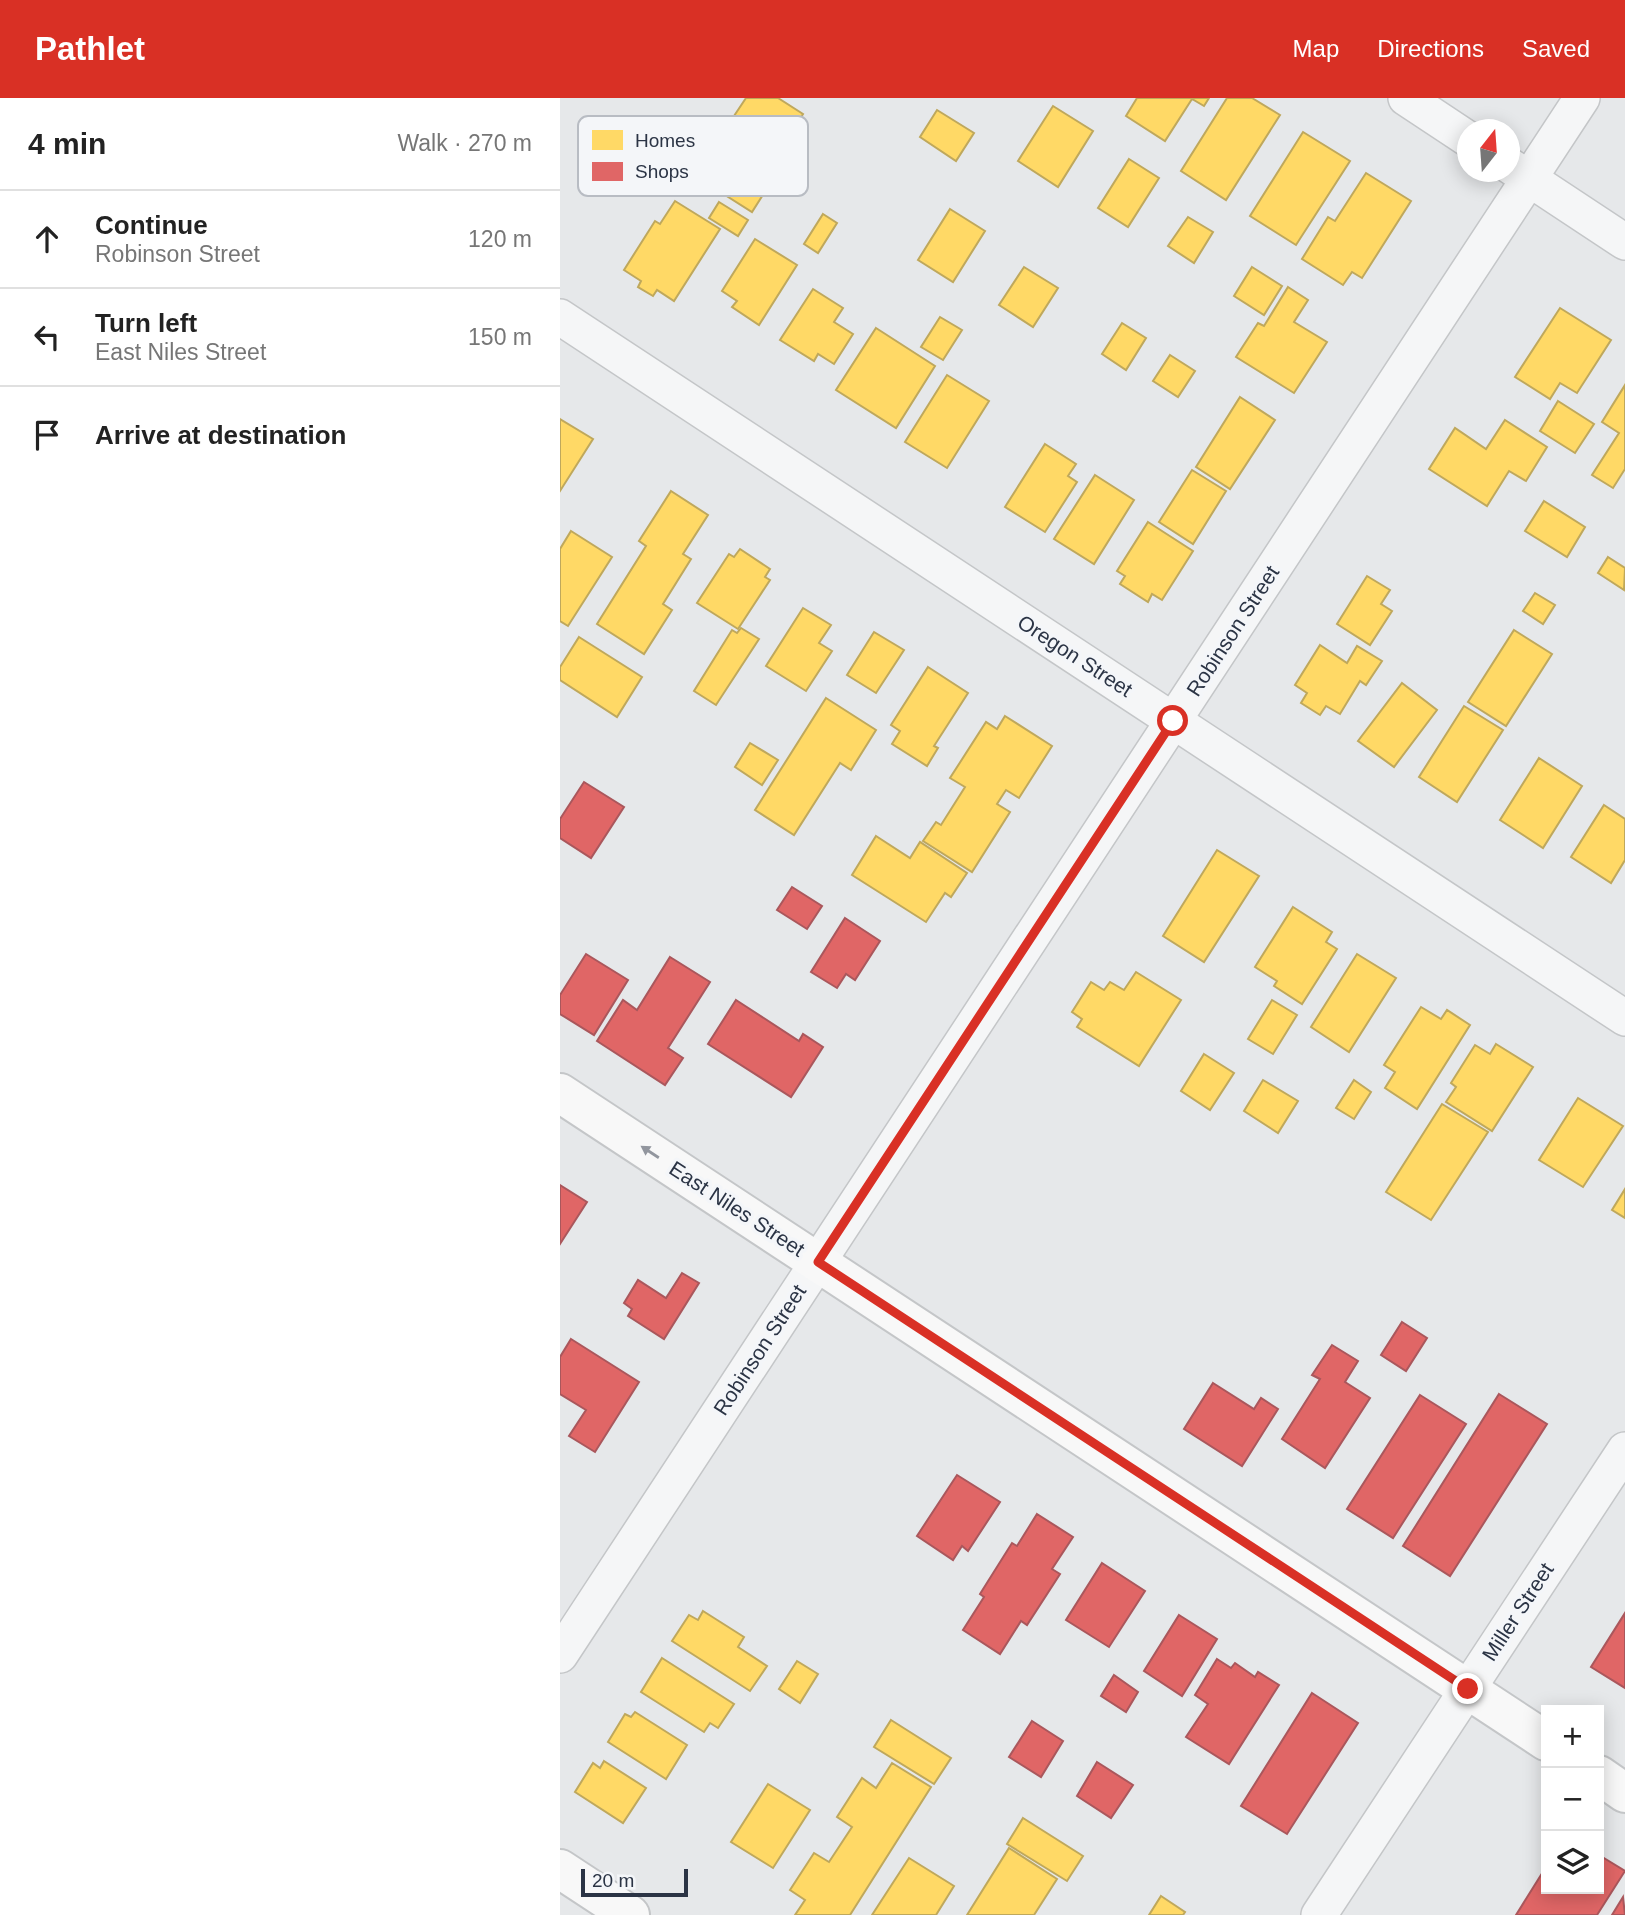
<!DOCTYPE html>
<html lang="en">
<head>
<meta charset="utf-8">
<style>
	body { margin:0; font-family:Helvetica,sans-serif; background:#f2f2f2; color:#222 }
	.controls { position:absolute; right:21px; bottom:21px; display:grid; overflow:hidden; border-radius:0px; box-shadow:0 4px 18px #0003 }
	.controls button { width:63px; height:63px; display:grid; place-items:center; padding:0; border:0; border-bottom:2px solid #e0e0e0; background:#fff; color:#222; font:35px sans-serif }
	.compass { position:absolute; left:897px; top:21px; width:63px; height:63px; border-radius:50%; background:#fff; box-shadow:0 4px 18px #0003; rotate:17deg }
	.scale { position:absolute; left:21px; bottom:18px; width:107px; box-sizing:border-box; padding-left:7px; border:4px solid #2b3445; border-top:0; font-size:19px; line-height:24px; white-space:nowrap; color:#2b3445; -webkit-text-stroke:5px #f4f6f9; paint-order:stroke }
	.stop { position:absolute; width:21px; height:21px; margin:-16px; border:5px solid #d93025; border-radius:50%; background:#fff }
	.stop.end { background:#d93025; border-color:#fff; box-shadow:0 2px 7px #0008 }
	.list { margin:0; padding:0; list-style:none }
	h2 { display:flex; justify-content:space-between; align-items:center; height:91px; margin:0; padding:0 28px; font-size:30px }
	h2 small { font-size:23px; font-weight:400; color:#767676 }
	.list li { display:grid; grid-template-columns:46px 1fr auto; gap:21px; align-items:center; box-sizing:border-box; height:98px; padding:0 28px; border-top:2px solid #e0e0e0 }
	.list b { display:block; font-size:26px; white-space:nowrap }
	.list p { margin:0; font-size:23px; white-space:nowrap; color:#767676 }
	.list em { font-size:23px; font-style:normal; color:#767676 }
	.icon { flex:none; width:38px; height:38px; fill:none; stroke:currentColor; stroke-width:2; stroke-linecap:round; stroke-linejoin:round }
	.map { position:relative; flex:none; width:1065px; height:1817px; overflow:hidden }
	header { display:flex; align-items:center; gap:42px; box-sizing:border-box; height:98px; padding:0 35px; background:#d93025; color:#fff }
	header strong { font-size:33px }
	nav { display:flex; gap:38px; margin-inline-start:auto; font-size:24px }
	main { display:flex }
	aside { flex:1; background:#fff }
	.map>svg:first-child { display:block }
	.homes { fill:#ffd966; stroke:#bfa85c; stroke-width:2 }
	.shops { fill:#e06666; stroke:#aa575c; stroke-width:2 }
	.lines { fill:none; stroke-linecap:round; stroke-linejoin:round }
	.street-casing { stroke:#c4c6c8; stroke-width:38 }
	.secondary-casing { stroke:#c4c6c8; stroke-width:42 }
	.street { stroke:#f5f6f7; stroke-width:35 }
	.secondary { stroke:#f8f8f8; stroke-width:38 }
	.oneway { fill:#92969e }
	.route { stroke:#d93025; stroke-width:9 }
	.labels { text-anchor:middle; stroke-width:7; stroke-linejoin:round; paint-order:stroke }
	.street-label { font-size:21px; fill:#2b3445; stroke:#f4f6f9 }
	.key { fill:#f4f6f9; stroke:#b8bcc3; stroke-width:2 }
	.key-label { font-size:19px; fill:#2b3445 }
</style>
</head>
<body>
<header>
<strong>Pathlet</strong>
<nav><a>Map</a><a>Directions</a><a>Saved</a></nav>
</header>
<main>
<aside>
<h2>4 min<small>Walk · 270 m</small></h2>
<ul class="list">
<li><svg class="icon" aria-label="ahead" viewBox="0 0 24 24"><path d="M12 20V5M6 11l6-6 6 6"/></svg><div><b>Continue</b><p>Robinson Street</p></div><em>120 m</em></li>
<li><svg class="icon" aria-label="left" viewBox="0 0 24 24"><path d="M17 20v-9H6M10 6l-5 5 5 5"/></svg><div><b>Turn left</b><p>East Niles Street</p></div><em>150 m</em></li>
<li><svg class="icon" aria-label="arrive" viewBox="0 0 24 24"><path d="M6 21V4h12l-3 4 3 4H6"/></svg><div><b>Arrive at destination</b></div></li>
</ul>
</aside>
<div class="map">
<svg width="1065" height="1817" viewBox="0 0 1065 1817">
	<rect width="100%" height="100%" fill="#e6e8ea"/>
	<g class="homes">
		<path d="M 186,0 L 218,0 L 243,16 L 214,62 L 196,51 L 185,67 L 211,84 L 192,114 L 143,83 L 150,71 L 132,60 L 143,42 L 162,55 L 180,27 L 172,21 Z"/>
		<path d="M 577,0 L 649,0 L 644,8 L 632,1 L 605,43 L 566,18 Z"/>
		<path d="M 667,0 L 692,0 L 720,17 L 666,102 L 621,73 Z"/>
		<path d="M 493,8 L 533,33 L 498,89 L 458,63 Z"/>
		<path d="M 377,12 L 414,35 L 396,63 L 360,39 Z"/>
		<path d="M 743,34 L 790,63 L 736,147 L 690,118 Z"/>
		<path d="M 569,61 L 599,80 L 568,129 L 538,110 Z"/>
		<path d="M 806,75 L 851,103 L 802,180 L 792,174 L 783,187 L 742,161 L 768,119 L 775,123 Z"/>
		<path d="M 115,103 L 160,131 L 114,203 L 97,192 L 93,198 L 78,189 L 81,183 L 64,172 L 95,123 L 100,126 Z"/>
		<path d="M 159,104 L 188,122 L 178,138 L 149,120 Z"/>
		<path d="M 390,111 L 425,133 L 393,184 L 358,162 Z"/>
		<path d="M 263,116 L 277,125 L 258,155 L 244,146 Z"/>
		<path d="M 628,119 L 653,134 L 634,165 L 608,148 Z"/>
		<path d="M 195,141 L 237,167 L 199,227 L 172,209 L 177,203 L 162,193 Z"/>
		<path d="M 464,169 L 498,190 L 473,229 L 439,207 Z"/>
		<path d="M 692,169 L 722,188 L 704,217 L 674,198 Z"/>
		<path d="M 728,189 L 748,202 L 734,224 L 767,244 L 734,295 L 676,259 L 698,225 L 704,228 Z"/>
		<path d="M 253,191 L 283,210 L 274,224 L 293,236 L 274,266 L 258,256 L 254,263 L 220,242 Z"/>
		<path d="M 1000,210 L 1051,242 L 1017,295 L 1000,285 L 990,301 L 955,279 Z"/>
		<path d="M 380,219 L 402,232 L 383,262 L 361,249 Z"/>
		<path d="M 562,225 L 586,240 L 566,272 L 542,256 Z"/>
		<path d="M 316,230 L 375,268 L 336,330 L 276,292 Z"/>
		<path d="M 610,257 L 635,273 L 618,299 L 593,283 Z"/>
		<path d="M 387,277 L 429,303 L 387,370 L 345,344 Z"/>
		<path d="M 1065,287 L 1065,371 L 1053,390 L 1032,377 L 1059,335 L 1042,324 Z"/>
		<path d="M 680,299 L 715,322 L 670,391 L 636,369 Z"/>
		<path d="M 998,303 L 1034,326 L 1015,355 L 980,333 Z"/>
		<path d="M 0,321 L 33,341 L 0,393 Z"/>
		<path d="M 945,322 L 987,349 L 966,383 L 949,373 L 927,408 L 869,371 L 895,330 L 926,351 Z"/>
		<path d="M 485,346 L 516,366 L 508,378 L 517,384 L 485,434 L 445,409 Z"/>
		<path d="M 632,372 L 666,393 L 633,446 L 599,424 Z"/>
		<path d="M 535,377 L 574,402 L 534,466 L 494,441 Z"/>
		<path d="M 111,393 L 148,417 L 123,456 L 131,461 L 103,506 L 112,512 L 84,556 L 37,526 L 86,448 L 79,443 Z"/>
		<path d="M 984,403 L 1025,429 L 1007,459 L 965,433 Z"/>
		<path d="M 588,424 L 633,453 L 602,502 L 592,496 L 588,504 L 560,486 L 565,478 L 557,473 Z"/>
		<path d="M 11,433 L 52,459 L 8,528 L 0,523 L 0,451 Z"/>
		<path d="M 180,451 L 210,471 L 205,479 L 210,482 L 178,531 L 137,505 L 169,456 L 174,459 Z"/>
		<path d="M 1048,459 L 1065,470 L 1064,492 L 1038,475 Z"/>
		<path d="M 807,478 L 830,492 L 821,506 L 832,513 L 810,547 L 777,526 Z"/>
		<path d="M 975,495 L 995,507 L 983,526 L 963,513 Z"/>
		<path d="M 243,510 L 271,527 L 259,545 L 272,553 L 246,593 L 206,568 Z"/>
		<path d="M 181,530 L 199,541 L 156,607 L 134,593 L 172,532 L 177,535 Z"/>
		<path d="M 954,532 L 992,556 L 946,628 L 908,604 Z"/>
		<path d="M 314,534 L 344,552 L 316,595 L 287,577 Z"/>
		<path d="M 19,539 L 82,579 L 57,619 L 0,582 L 0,569 Z"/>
		<path d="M 760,547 L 787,565 L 797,548 L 822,563 L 806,587 L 800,583 L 780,616 L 766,608 L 760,617 L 741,605 L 747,595 L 735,587 Z"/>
		<path d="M 368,569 L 408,595 L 374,648 L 378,650 L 367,668 L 332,646 L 340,633 L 331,627 Z"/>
		<path d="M 842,585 L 877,612 L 834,669 L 798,643 Z"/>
		<path d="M 266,600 L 316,632 L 291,672 L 280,665 L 234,737 L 195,712 Z"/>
		<path d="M 904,608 L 943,632 L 897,704 L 859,679 Z"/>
		<path d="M 445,618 L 492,648 L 459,700 L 446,692 L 437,706 L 450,714 L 412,774 L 363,743 L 376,724 L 381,727 L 405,689 L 390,680 L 426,624 L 437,631 Z"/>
		<path d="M 190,645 L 218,662 L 202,687 L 175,669 Z"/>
		<path d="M 979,660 L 1022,688 L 983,750 L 940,722 Z"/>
		<path d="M 1044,707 L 1065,721 L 1065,762 L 1051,785 L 1011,759 Z"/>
		<path d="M 316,738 L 350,760 L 360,744 L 407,775 L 391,799 L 385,795 L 366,824 L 292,777 Z"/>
		<path d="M 657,752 L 699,778 L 644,864 L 603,838 Z"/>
		<path d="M 733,809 L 772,834 L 766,844 L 777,851 L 742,906 L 714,888 L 717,883 L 695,869 Z"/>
		<path d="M 797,856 L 836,880 L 789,954 L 751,929 Z"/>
		<path d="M 576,874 L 621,902 L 579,968 L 517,929 L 522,921 L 512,914 L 531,884 L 544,892 L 550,884 L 564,892 Z"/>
		<path d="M 712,902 L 737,917 L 713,956 L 688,941 Z"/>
		<path d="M 861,909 L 881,921 L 887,912 L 910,927 L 857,1011 L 825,990 L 835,974 L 824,967 Z"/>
		<path d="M 936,946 L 973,969 L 932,1033 L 886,1004 L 896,989 L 891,985 L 915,947 L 930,956 Z"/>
		<path d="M 644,956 L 674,975 L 650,1012 L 621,993 Z"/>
		<path d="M 703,982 L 738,1003 L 718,1035 L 684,1013 Z"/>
		<path d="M 794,982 L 811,994 L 794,1021 L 776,1010 Z"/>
		<path d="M 1018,1000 L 1063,1028 L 1023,1089 L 979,1062 Z"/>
		<path d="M 882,1006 L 928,1034 L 871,1122 L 826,1094 Z"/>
		<path d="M 1065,1091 L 1065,1120 L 1052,1112 Z"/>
		<path d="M 143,1513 L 184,1539 L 178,1549 L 207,1568 L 190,1593 L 112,1543 L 129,1517 L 138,1522 Z"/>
		<path d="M 102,1560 L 174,1606 L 158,1630 L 150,1625 L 144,1634 L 81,1594 Z"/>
		<path d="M 237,1563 L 258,1576 L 240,1605 L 219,1591 Z"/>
		<path d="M 75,1614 L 127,1647 L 106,1681 L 48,1644 L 65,1616 L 71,1619 Z"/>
		<path d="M 331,1622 L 391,1660 L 374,1686 L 314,1649 Z"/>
		<path d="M 44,1663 L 86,1690 L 63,1725 L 15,1694 L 33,1665 L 40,1670 Z"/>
		<path d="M 332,1665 L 371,1689 L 290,1817 L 235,1817 L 245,1802 L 230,1792 L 254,1755 L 269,1764 L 292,1729 L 277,1719 L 302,1680 L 316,1690 Z"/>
		<path d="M 208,1686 L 250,1712 L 213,1770 L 171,1744 Z"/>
		<path d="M 463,1720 L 523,1758 L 507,1783 L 447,1746 Z"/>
		<path d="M 449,1750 L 497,1781 L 474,1817 L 407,1817 Z"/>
		<path d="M 349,1760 L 394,1788 L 376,1817 L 312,1817 Z"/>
		<path d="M 601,1798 L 625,1814 L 623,1817 L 589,1817 Z"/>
	</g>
	<g class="shops">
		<path d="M 24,684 L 64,709 L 31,760 L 0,740 L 0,721 Z"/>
		<path d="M 232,789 L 262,808 L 247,831 L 217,812 Z"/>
		<path d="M 285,820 L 320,843 L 295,882 L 286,876 L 277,890 L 251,874 Z"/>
		<path d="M 26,856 L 68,882 L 34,937 L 0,916 L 0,897 Z"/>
		<path d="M 110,859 L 150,884 L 108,950 L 123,960 L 105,987 L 37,943 L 63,902 L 77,912 Z"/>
		<path d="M 176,902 L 239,943 L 243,936 L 263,949 L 231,999 L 148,946 Z"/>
		<path d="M 0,1087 L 27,1104 L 0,1146 Z"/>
		<path d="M 122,1175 L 139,1185 L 104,1241 L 68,1218 L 72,1211 L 64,1205 L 78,1182 L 106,1200 Z"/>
		<path d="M 842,1224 L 867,1240 L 846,1273 L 821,1257 Z"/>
		<path d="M 11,1241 L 79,1284 L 35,1354 L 9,1338 L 26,1312 L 0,1296 L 0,1259 Z"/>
		<path d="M 772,1247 L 798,1263 L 785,1284 L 810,1300 L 765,1370 L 722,1341 L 760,1281 L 752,1277 Z"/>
		<path d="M 653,1285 L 694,1311 L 701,1300 L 718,1311 L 682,1368 L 624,1331 Z"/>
		<path d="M 939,1296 L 987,1326 L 890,1478 L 843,1448 Z"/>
		<path d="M 860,1297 L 906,1326 L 833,1440 L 787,1411 Z"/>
		<path d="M 397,1377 L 440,1404 L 408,1453 L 402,1448 L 393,1462 L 357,1438 Z"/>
		<path d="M 477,1416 L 513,1439 L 492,1471 L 500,1476 L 467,1527 L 461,1523 L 440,1556 L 403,1532 L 424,1499 L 420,1496 L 452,1445 L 457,1448 Z"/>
		<path d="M 542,1465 L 585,1493 L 549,1549 L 506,1522 Z"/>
		<path d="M 1065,1515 L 1065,1590 L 1031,1569 Z"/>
		<path d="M 619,1517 L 657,1541 L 622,1598 L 584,1573 Z"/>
		<path d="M 657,1561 L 671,1570 L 675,1565 L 695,1579 L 698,1574 L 719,1587 L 669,1666 L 626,1639 L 648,1606 L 635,1597 Z"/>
		<path d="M 554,1577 L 578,1594 L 566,1614 L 541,1598 Z"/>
		<path d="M 752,1595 L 798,1625 L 727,1736 L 681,1708 Z"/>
		<path d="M 472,1623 L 503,1643 L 481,1679 L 449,1659 Z"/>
		<path d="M 537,1664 L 573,1687 L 551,1720 L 517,1698 Z"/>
		<path d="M 1039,1757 L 1065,1773 L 1037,1817 L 956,1817 L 986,1769 L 986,1791 L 1039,1791 Z"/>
		<path d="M 1063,1799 L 1065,1817 L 1052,1817 Z"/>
	</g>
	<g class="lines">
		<g class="street-casing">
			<g id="street">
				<path d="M 846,0 L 908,41"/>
				<path d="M 950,68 L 1065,144"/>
				<path d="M 0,219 L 1065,920"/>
				<path d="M 0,1557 L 1022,0"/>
				<path d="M 759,1817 L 1065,1352"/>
			</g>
		</g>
		<g class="secondary-casing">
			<g id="secondary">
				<path d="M 0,995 L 986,1643"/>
				<path d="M 1039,1677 L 1065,1695"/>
				<path d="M 0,1771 L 70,1817"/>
			</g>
		</g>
		<use href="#street" class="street"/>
		<use href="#secondary" class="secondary"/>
	</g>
	<defs><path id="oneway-solid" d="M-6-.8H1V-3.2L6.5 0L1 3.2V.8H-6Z" transform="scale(1.75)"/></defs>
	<use class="oneway" href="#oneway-solid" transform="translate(90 1054) rotate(-147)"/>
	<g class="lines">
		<path class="route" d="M 613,623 L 258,1164 L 908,1591"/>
	</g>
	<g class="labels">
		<g class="street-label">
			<text transform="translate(673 533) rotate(-57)" y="7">Robinson Street</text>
			<text transform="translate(515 558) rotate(33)" y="7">Oregon Street</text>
			<text transform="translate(177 1111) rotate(33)" y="7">East Niles Street</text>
			<text transform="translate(200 1252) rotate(-57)" y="7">Robinson Street</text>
			<text transform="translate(958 1514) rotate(-57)" y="7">Miller Street</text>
		</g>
	</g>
	<rect x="18" y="18" width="230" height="80" rx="10" class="key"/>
	<rect x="32" y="32" width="31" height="20" fill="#ffd966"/>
	<rect x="32" y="64" width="31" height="19" fill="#e06666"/>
	<g class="key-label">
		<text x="75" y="49">Homes</text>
		<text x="75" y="80">Shops</text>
	</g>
</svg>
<div class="controls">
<button>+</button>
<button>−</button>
<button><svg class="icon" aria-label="layers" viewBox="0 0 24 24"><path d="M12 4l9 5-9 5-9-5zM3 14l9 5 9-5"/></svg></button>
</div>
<svg class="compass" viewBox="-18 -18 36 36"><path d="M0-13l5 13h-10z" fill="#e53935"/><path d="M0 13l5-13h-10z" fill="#767676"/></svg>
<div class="scale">20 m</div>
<div class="stop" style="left:613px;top:623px"></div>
<div class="stop end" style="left:908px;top:1591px"></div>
</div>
</main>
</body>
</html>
